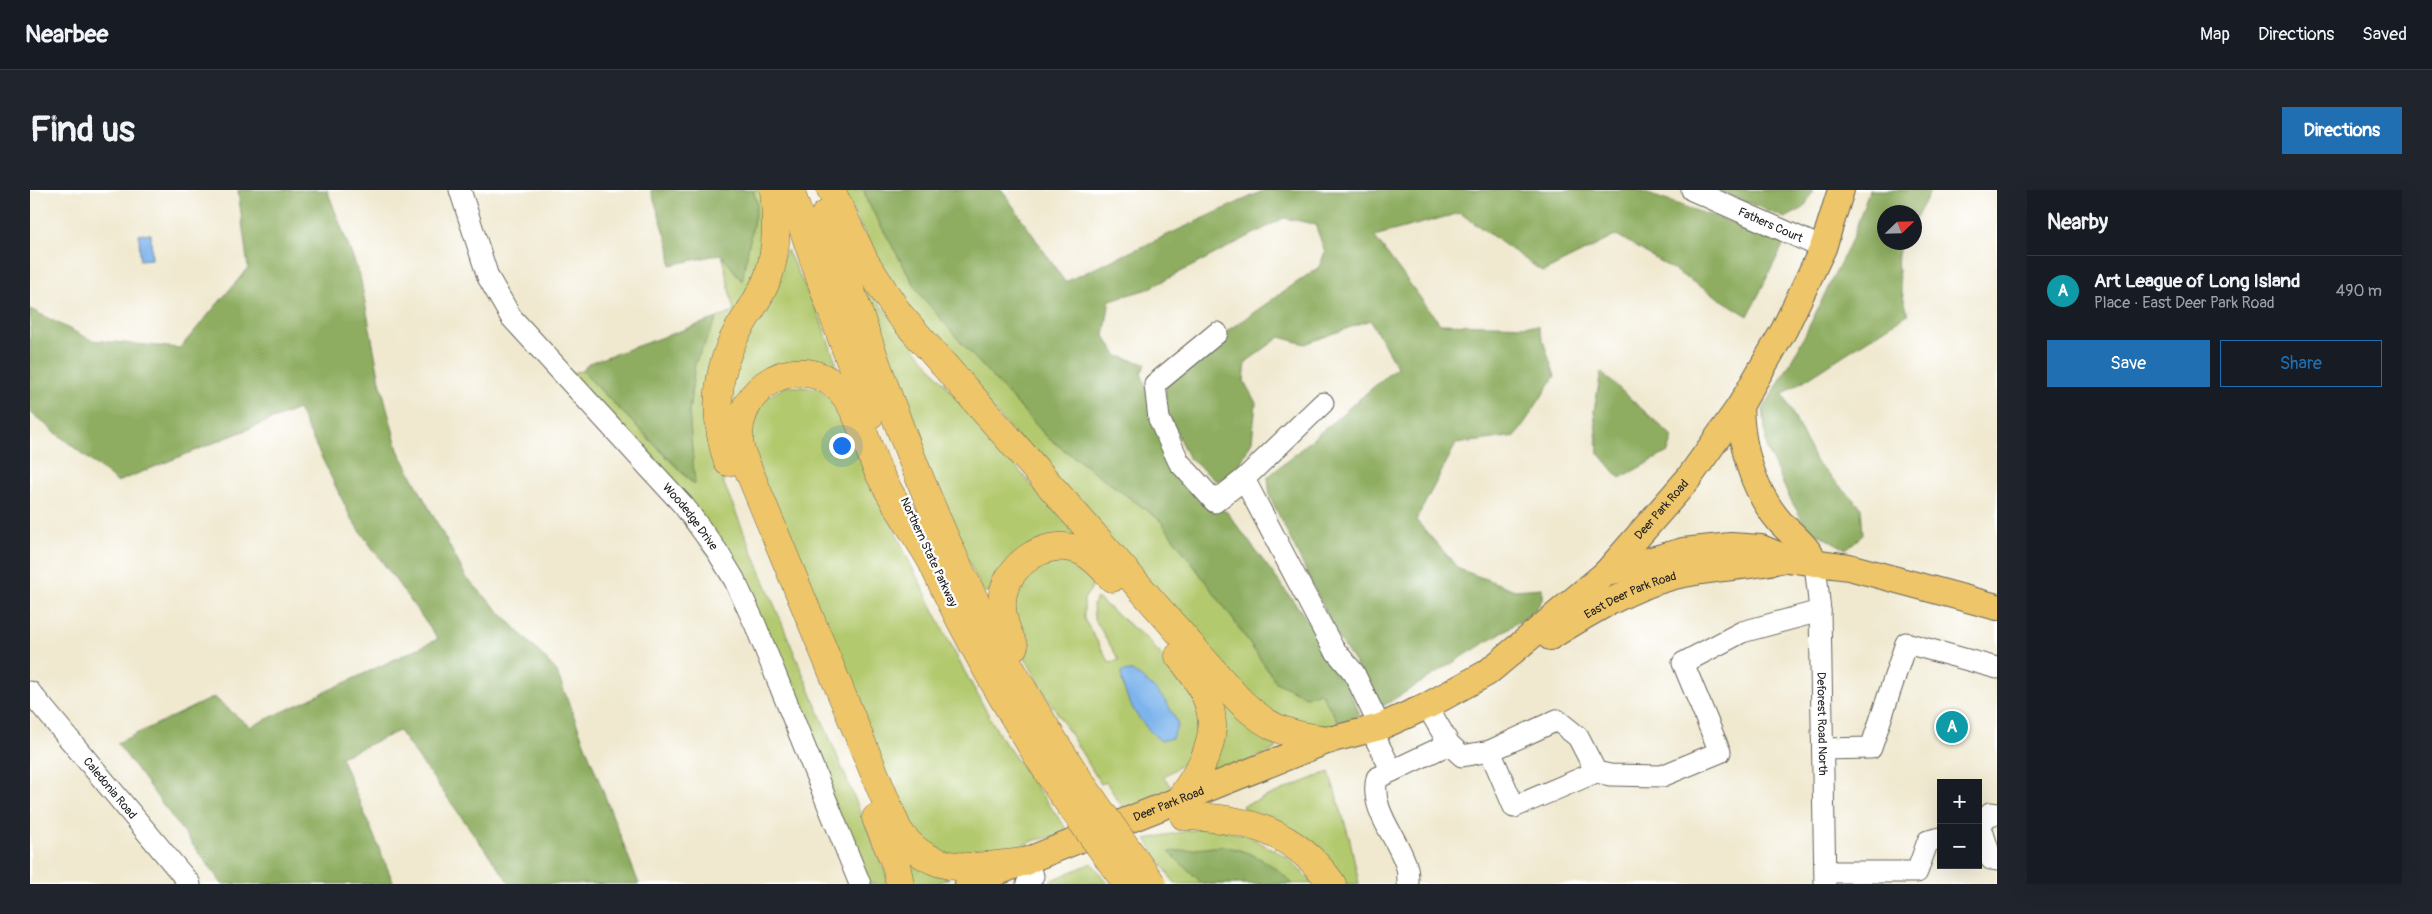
<!DOCTYPE html>
<html lang="en">
<head>
<meta charset="utf-8">
<style>
	body { margin:0; font-family:Pangolin,sans-serif; background:#20242c; color:#f1f3f6 }
	.controls { position:absolute; right:15px; bottom:15px; display:grid; overflow:hidden; border-radius:0px; box-shadow:0 5px 20px #0002 }
	.controls button { width:45px; height:45px; display:grid; place-items:center; padding:0; border:0; border-bottom:1px solid #363941; background:#171b24; color:#f1f3f6; font:25px sans-serif }
	.compass { position:absolute; left:1847px; top:15px; width:45px; height:45px; border-radius:50%; background:#171b24; box-shadow:0 5px 20px #0002; rotate:67deg }
	.you { position:absolute; left:811px; top:255px; width:18px; height:18px; margin:-12px; border:4px solid #fff; border-radius:50%; background:#1a73e8; box-shadow:0 0 0 8px #1a73e833 }
	.badge { display:grid; place-items:center; width:32px; height:32px; border-radius:50%; background:#1f6fb2; color:#fff; font-size:16px; font-weight:700 }
	.pin { position:absolute; translate:-50% -50%; border:2px solid #fff; box-shadow:0 1px 5px #0006 }
	.list { margin:0; padding:0; list-style:none }
	h2 { display:flex; justify-content:space-between; align-items:center; height:65px; margin:0; padding:0 20px; font-size:21px }
	h2 small { font-size:16px; font-weight:400; color:#9ea1a6 }
	.list li { display:grid; grid-template-columns:32px 1fr auto; gap:15px; align-items:center; box-sizing:border-box; height:70px; padding:0 20px; border-top:1px solid #363941 }
	.list b { display:block; font-size:19px; white-space:nowrap }
	.list p { margin:0; font-size:16px; white-space:nowrap; color:#9ea1a6 }
	.list em { font-size:16px; font-style:normal; color:#9ea1a6 }
	.actions { display:flex; gap:10px; padding:15px 20px }
	.actions a { flex:1; padding:11px 0; border:1px solid #1f6fb2; border-radius:0px; text-align:center; font-size:18px; color:#1f6fb2 }
	.actions .main { background:#1f6fb2; color:#fff }
	.map { position:relative; flex:none; width:1967px; height:694px; overflow:hidden; border-radius:0px }
	header { display:flex; align-items:center; gap:30px; box-sizing:border-box; height:70px; padding:0 25px; background:#171b24; border-bottom:1px solid #363941 }
	header strong { font-size:24px }
	nav { display:flex; gap:28px; margin-inline-start:auto; font-size:18px }
	.intro { display:flex; align-items:center; justify-content:space-between; box-sizing:border-box; height:120px; padding:0 30px }
	h1 { margin:0; font-size:35px }
	.button { padding:12px 22px; border-radius:0px; background:#1f6fb2; color:#fff; font-size:18px; font-weight:700 }
	main { display:flex; gap:30px; padding:0 30px }
	aside { flex:1; background:#171b24; border-radius:0px; box-shadow:0 5px 20px #0002 }
	.map>svg:first-child { display:block }
	.green { fill:#b3c96e; stroke:#687245 }
	.forest { fill:#8ead61; stroke:#55643e }
	.water { fill:#7db4ec; stroke:#4c6884 }
	.lines { fill:none; stroke-linecap:round; stroke-linejoin:round }
	.minor-casing { stroke:#66645b; stroke-width:23 }
	.major-casing { stroke:#66645b; stroke-width:28 }
	.highway-casing { stroke:#66645b; stroke-width:29 }
	.minor { stroke:#fff; stroke-width:21 }
	.major { stroke:#eec569; stroke-width:26 }
	.highway { stroke:#eec569; stroke-width:28 }
	.highway-bridge-casing { stroke:#66645b; stroke-width:29; stroke-linecap:butt }
	.highway-bridge { stroke:#eec569; stroke-width:28 }
	.labels { text-anchor:middle; stroke-width:4.5; stroke-linejoin:round; paint-order:stroke }
	.street-label { font-size:12px; fill:#1c1c1c; stroke:#fff }
</style>
</head>
<body>
<header>
<strong>Nearbee</strong>
<nav><a>Map</a><a>Directions</a><a>Saved</a></nav>
</header>
<div class="intro"><h1>Find us</h1><a class="button">Directions</a></div>
<main>
<div class="map">
<svg width="1967" height="694" viewBox="0 0 1967 694">
	<rect width="100%" height="100%" fill="#fff"/>
	<filter id="ink" filterUnits="userSpaceOnUse"><feTurbulence type="fractalNoise" baseFrequency=".02" numOctaves="2"/><feDisplacementMap in="SourceGraphic" scale="10" xChannelSelector="R" yChannelSelector="G"/><feConvolveMatrix kernelMatrix="1 2 1 2 8 2 1 2 1" color-interpolation-filters="sRGB"/></filter>
	<filter id="wash" filterUnits="userSpaceOnUse"><feTurbulence type="fractalNoise" baseFrequency=".0096" numOctaves="4" result="noise"/><feDisplacementMap in="SourceGraphic" scale="20" xChannelSelector="R" yChannelSelector="G"/><feGaussianBlur stdDeviation="1.12" result="paint"/><feColorMatrix in="noise" values="0 0 0 0 0 0 0 0 0 0 0 0 0 0 0 0 0 1.4 0 .05"/><feComposite in="paint" operator="in"/></filter>
	<g filter="url(#wash)">
		<rect width="100%" height="100%" fill="#f0e9d0"/>
		<g class="green">
			<path d="M 723,0 L 733,0 L 733,60 L 680,248 L 694,294 L 859,691 L 858,694 L 837,694 L 730,432 L 540,183 L 552,181 L 664,295 L 659,222 L 665,173 L 687,128 L 704,122 L 692,64 L 711,90 L 727,14 Z"/>
			<path d="M 811,0 L 834,0 L 837,11 L 889,103 L 1018,248 L 1130,330 L 1198,422 L 1246,492 L 1290,502 L 1311,536 L 1286,541 L 1240,530 L 881,128 Z"/>
			<path d="M 757,60 L 789,125 L 812,189 L 758,177 L 694,237 L 698,178 Z"/>
			<path d="M 831,90 C 901,180 974,266 1052,350 L 962,402 L 953,402 L 909,311 Z"/>
			<path d="M 757,196 L 788,198 L 813,220 L 876,365 L 930,473 L 970,546 L 1040,644 L 1006,650 L 951,671 L 925,672 L 879,646 L 715,261 L 730,211 Z"/>
			<path d="M 1012,370 C 1040,370 1046,370 1067,390 L 1054,409 L 1054,429 L 1080,473 L 1089,470 L 1064,428 L 1063,414 L 1067,408 L 1118,450 L 1160,498 L 1172,527 L 1169,552 L 1159,570 L 1133,587 L 1143,599 L 1096,623 L 1076,592 L 1071,594 L 1010,495 L 986,451 L 980,416 L 988,390 Z"/>
			<path d="M 1192,506 L 1226,542 L 1246,554 L 1246,559 L 1181,587 L 1184,509 Z"/>
			<path d="M 1299,582 L 1320,650 L 1329,694 L 1306,694 L 1214,621 L 1212,616 Z"/>
			<path d="M 1177,637 L 1216,645 L 1257,667 L 1284,694 L 1146,694 L 1140,687 L 1116,649 Z"/>
			<path d="M 876,667 L 919,688 L 906,694 L 878,694 Z"/>
			<path d="M 1062,673 L 1078,694 L 1018,694 L 1022,690 Z"/>
		</g>
		<g class="forest">
			<path d="M 208,0 L 297,0 L 330,86 L 350,191 L 368,260 L 436,387 L 526,480 L 609,694 L 480,694 L 369,541 L 311,567 L 364,694 L 192,694 L 87,553 L 184,507 L 220,537 L 408,449 L 322,330 L 268,219 L 87,292 L 0,222 L 0,119 L 61,150 L 150,158 L 218,78 Z"/>
			<path d="M 621,0 L 723,0 L 727,14 L 712,91 L 691,64 L 641,75 L 639,56 Z"/>
			<path d="M 834,0 L 972,0 L 1035,92 L 1235,0 L 1606,0 L 1755,51 L 1718,126 L 1587,45 L 1513,82 L 1430,23 L 1344,46 L 1410,134 L 1508,136 L 1525,186 L 1486,246 L 1426,254 L 1386,330 L 1429,379 L 1485,400 L 1512,398 L 1512,410 L 1503,423 L 1353,516 L 1309,449 L 1240,307 L 1238,287 L 1367,177 L 1340,130 L 1275,154 L 1250,147 L 1216,172 L 1214,191 L 1226,213 L 1222,251 L 1204,285 L 1186,291 L 1158,267 L 1136,220 L 1135,190 L 1197,141 L 1289,77 L 1295,62 L 1285,34 L 1254,28 L 1118,99 L 1080,110 L 1074,146 L 1088,166 L 1116,174 L 1111,183 L 1141,268 L 1175,312 L 1197,322 L 1273,424 L 1312,485 L 1330,524 L 1311,536 L 1290,502 L 1276,507 L 1246,492 L 1198,422 L 1130,330 L 1018,248 L 934,156 L 889,103 L 837,11 Z"/>
			<path d="M 1688,0 L 1783,0 L 1774,18 L 1755,28 Z"/>
			<path d="M 1839,0 L 1901,0 L 1885,30 L 1884,22 L 1854,22 L 1854,52 L 1872,53 C 1861,73 1873,103 1878,124 L 1753,204 L 1786,272 L 1831,317 L 1833,345 L 1816,359 L 1777,338 L 1759,307 L 1737,259 L 1733,219 L 1764,167 L 1823,47 Z"/>
			<path d="M 687,128 L 665,173 L 659,222 L 665,295 L 552,181 L 559,173 Z"/>
			<path d="M 1571,182 L 1643,247 L 1638,262 L 1590,288 L 1568,262 L 1564,221 Z"/>
			<path d="M 1193,656 C 1223,662 1241,672 1263,694 L 1173,694 L 1139,662 Z"/>
		</g>
		<g class="water">
			<path d="M 109,44 L 121,44 L 122,69 L 110,70 Z"/>
			<path d="M 1102,481 C 1127,499 1136,507 1148,535 L 1142,548 L 1131,551 C 1110,534 1093,509 1091,482 Z"/>
		</g>
	</g>
	<g filter="url(#ink)">
		<g class="lines">
			<g class="minor-casing">
				<g id="minor">
					<path id="s1" d="M 430,0 L 458,87 L 481,127 L 654,316 L 687,361 L 704,389 L 725,434 L 830,694"/>
					<path id="s2" d="M 1662,0 L 1793,58"/>
					<path d="M 1187,143 L 1125,194 L 1129,229 L 1149,272 L 1185,312 L 1214,289"/>
					<path d="M 1293,213 L 1214,289 L 1303,458 L 1324,483 L 1350,537"/>
					<path id="s3" d="M 1785,373 L 1790,421 L 1795,694"/>
					<path id="s4" d="M 0,502 L 160,694"/>
					<path d="M 1397,516 L 1419,554 L 1432,566 L 1460,561 L 1527,530 L 1548,547 L 1566,582 L 1580,585 L 1632,586 L 1690,562 L 1653,473 L 1712,442 L 1790,421"/>
					<path d="M 1341,540 L 1362,581 L 1419,554"/>
					<path d="M 1793,559 L 1841,558 L 1876,453 L 1967,478"/>
					<path d="M 1460,561 L 1484,617 L 1566,582"/>
					<path d="M 1362,581 L 1347,588 C 1339,620 1369,649 1377,678 C 1378,683 1378,689 1378,694"/>
					<path d="M 1951,637 L 1961,669 L 1967,670"/>
					<path d="M 1948,638 L 1960,623 L 1967,624"/>
					<path d="M 1795,682 L 1887,682 L 1898,651 L 1911,648"/>
					<path d="M 997,694 L 1003,686"/>
				</g>
			</g>
			<g class="major-casing">
				<g id="major">
					<path d="M 1710,216 C 1711,257 1723,301 1750,332 C 1763,346 1777,355 1785,373"/>
					<path d="M 1576,383 L 1653,361 L 1701,356 L 1731,358 L 1758,369 L 1819,377 L 1967,417"/>
					<path id="s5" d="M 1520,447 C 1559,423 1597,399 1641,387 C 1678,377 1717,378 1755,369"/>
					<path id="s6" d="M 938,694 L 1299,550 L 1350,537 L 1397,516 L 1457,483 L 1576,383 L 1658,289 L 1710,216 L 1754,140 L 1793,58 L 1811,0"/>
				</g>
			</g>
			<g class="highway-casing">
				<g id="highway">
					<path d="M 760,0 L 795,102 L 840,225"/>
					<path d="M 801,0 L 835,72 L 869,124 L 1208,509 C 1238,539 1257,545 1299,550"/>
					<path d="M 795,25 C 835,142 874,260 926,372 C 962,449 1004,522 1051,593"/>
					<path d="M 698,272 C 683,228 685,181 708,140 C 719,122 731,106 738,87 C 748,59 747,28 744,0"/>
					<path d="M 893,352 C 931,439 979,522 1030,601"/>
					<path d="M 901,370 C 884,341 863,312 848,281 C 837,257 827,213 806,196 C 759,158 697,207 711,262 L 868,640 C 901,688 944,677 994,672"/>
					<path d="M 984,456 C 977,443 971,428 972,412 C 973,378 1013,348 1046,359 C 1061,364 1072,377 1082,388"/>
					<path d="M 1149,610 C 1189,555 1197,522 1149,466"/>
					<path d="M 1154,626 C 1216,628 1265,641 1302,694"/>
					<path d="M 846,628 L 866,675 L 870,694"/>
				</g>
			</g>
			<use href="#minor" class="minor"/>
			<use href="#major" class="major"/>
			<use href="#highway" class="highway"/>
			<g class="highway-bridge-casing">
				<g id="highway-bridge">
					<path d="M 1051,593 L 1122,694"/>
					<path d="M 1030,601 L 1097,694"/>
				</g>
			</g>
			<use href="#highway-bridge" class="highway-bridge"/>
		</g>
	</g>
	<g class="labels">
		<g class="street-label">
			<text dy="4" stroke="none"><textPath href="#s2" startOffset="86">Fathers Court</textPath></text>
			<text dy="4" stroke="none"><textPath href="#s6" startOffset="801">Deer Park Road</textPath></text>
			<text dy="4" stroke="none"><textPath href="#s1" startOffset="406">Woodedge Drive</textPath></text>
			<text transform="translate(899 362) rotate(65)" y="4">Northern State Parkway</text>
			<text dy="4" stroke="none"><textPath href="#s5" startOffset="91">East Deer Park Road</textPath></text>
			<text dy="4" stroke="none"><textPath href="#s3" startOffset="161">Deforest Road North</textPath></text>
			<text dy="4" stroke="none"><textPath href="#s4" startOffset="125">Caledonia Road</textPath></text>
			<text dy="4" stroke="none"><textPath href="#s6" startOffset="216">Deer Park Road</textPath></text>
		</g>
	</g>
</svg>
<div class="controls">
<button>+</button>
<button>−</button>
</div>
<svg class="compass" viewBox="-18 -18 36 36"><path d="M0-13l5 13h-10z" fill="#e53935"/><path d="M0 13l5-13h-10z" fill="#9ea1a6"/></svg>
<div class="you"></div>
<div class="pin badge" style="left:1922px;top:537px;background:#0f9aa8">A</div>
</div>
<aside>
<h2>Nearby<small></small></h2>
<ul class="list">
<li><span class="badge" style="background:#0f9aa8">A</span><div><b>Art League of Long Island</b><p>Place · East Deer Park Road</p></div><em>490 m</em></li>
</ul>
<div class="actions"><a class="main">Save</a><a>Share</a></div>
</aside>
</main>
</body>
</html>
